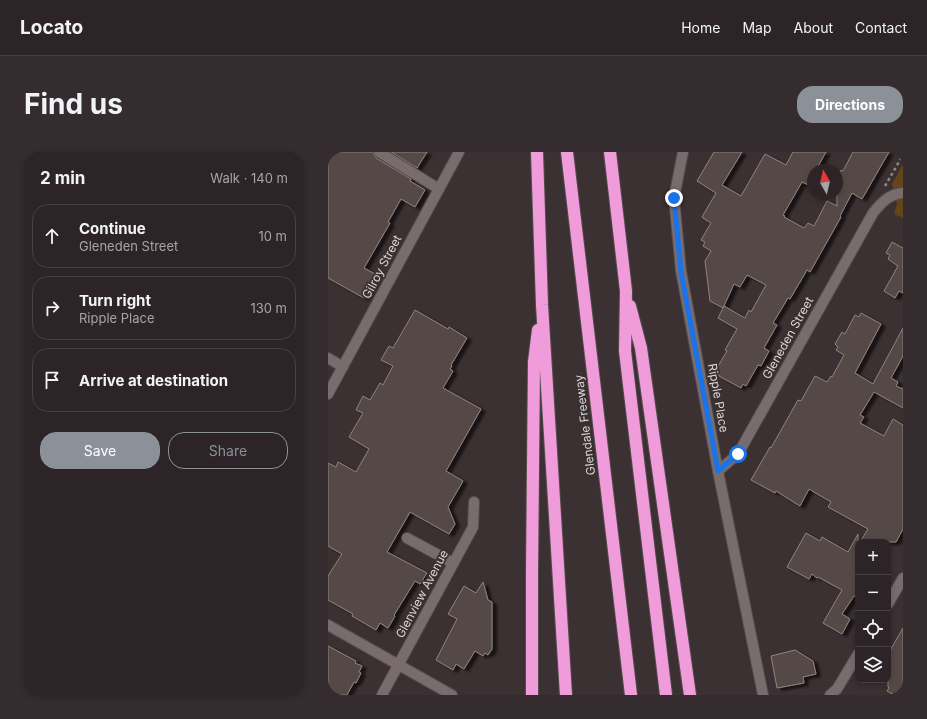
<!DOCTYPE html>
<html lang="en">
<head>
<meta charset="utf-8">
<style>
	body { margin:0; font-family:Inter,sans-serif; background:#342c2e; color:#f1f3f6 }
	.controls { position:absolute; right:12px; bottom:12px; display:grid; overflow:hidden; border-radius:8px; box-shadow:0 2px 6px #0003 }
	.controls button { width:36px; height:36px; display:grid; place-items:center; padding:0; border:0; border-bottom:1px solid #484143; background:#2c2426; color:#f1f3f6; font:20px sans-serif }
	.compass { position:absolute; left:479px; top:12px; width:36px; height:36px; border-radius:50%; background:#2c2426; box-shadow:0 2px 6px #0003; rotate:352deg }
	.stop { position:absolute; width:12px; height:12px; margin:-9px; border:3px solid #1a73e8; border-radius:50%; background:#fff }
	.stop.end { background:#1a73e8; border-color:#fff; box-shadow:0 1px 4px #0008 }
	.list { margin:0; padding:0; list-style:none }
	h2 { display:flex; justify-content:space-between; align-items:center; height:52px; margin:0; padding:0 16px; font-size:17px }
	h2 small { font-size:13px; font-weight:400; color:#a6a4a7 }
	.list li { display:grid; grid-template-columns:26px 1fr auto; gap:12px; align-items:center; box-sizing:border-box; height:64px; margin:0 8px 8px; padding:0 8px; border:1px solid #484143; border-radius:16px }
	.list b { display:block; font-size:15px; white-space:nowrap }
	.list p { margin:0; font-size:13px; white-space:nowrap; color:#a6a4a7 }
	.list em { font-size:13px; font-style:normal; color:#a6a4a7 }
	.actions { display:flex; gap:8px; padding:12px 16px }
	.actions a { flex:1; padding:9px 0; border:1px solid #8c9099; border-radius:16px; text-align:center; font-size:14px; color:#8c9099 }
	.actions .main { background:#8c9099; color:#fff }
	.icon { flex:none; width:22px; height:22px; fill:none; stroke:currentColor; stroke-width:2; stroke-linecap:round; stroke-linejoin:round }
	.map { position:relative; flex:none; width:575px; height:543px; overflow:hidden; border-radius:16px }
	header { display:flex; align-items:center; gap:24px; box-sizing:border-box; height:56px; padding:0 20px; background:#2c2426; border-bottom:1px solid #484143 }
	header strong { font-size:19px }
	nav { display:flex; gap:22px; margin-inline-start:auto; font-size:14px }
	.intro { display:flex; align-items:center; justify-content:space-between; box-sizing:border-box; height:96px; padding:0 24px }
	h1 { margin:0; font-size:28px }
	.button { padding:10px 18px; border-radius:16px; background:#8c9099; color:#fff; font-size:14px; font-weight:700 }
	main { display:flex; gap:24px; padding:0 24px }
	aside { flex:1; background:#2c2426; border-radius:16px; box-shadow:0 2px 6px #0003 }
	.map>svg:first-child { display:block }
	.green { fill:#64451b }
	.building { fill:#544946; stroke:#8f837f; filter:url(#shadow) }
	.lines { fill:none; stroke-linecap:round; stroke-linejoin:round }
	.minor-casing { stroke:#554d4e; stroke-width:12 }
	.highway-casing { stroke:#554d4e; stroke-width:14 }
	.path { stroke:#908788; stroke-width:2.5; stroke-dasharray:3 3; stroke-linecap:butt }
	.minor { stroke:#786c6e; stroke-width:10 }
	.highway { stroke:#f09cdb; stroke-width:12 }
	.route { stroke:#1a73e8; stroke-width:5 }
	.labels { text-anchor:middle; stroke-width:3.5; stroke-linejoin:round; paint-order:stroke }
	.street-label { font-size:12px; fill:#dbd4d5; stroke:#3b3032 }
</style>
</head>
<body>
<header>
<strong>Locato</strong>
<nav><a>Home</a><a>Map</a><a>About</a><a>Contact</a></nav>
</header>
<div class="intro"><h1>Find us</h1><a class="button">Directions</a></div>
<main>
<aside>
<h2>2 min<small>Walk · 140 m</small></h2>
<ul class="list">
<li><svg class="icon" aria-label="ahead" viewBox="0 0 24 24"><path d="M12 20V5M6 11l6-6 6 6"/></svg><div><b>Continue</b><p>Gleneden Street</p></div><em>10 m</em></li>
<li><svg class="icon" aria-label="right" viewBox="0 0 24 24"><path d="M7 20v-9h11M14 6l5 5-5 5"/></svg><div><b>Turn right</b><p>Ripple Place</p></div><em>130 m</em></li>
<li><svg class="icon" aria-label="arrive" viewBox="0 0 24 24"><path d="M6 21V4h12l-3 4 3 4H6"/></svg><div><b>Arrive at destination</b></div></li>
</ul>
<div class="actions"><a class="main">Save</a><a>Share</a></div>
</aside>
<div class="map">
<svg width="575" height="543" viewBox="0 0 575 543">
	<defs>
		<filter id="shadow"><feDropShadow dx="4.5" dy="2.5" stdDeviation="1" flood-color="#0009"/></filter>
	</defs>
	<rect width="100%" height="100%" fill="#3b3032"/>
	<path class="green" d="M 575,12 L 575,66 L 566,62 L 569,52 L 564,32 Z"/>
	<g class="building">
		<path d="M 0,0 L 45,0 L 46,3 L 48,6 L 83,27 L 82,29 L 97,38 L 87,55 L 73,47 L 60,70 L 62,71 L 36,116 L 47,122 L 41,133 L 43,134 L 36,146 L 0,126 Z"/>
		<path d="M 63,0 L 99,0 L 89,16 Z"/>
		<path d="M 386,0 L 414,0 L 394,33 L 413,44 L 437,2 L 458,13 L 465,0 L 498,0 L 488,18 L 485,18 L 485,35 L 474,30 L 455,63 L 457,64 L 456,65 L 476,76 L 480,71 L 486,74 L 499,49 L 509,54 L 509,25 L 513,18 L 515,19 L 525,0 L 561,0 L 534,47 L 524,41 L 512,64 L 513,65 L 482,120 L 479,118 L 462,147 L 460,146 L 445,171 L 449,173 L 436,196 L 441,199 L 433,214 L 430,213 L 418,234 L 415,232 L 413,236 L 391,224 L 389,216 L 399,199 L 397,198 L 409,177 L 390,166 L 396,154 L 417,166 L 421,158 L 423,160 L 438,133 L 419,123 L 412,135 L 406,132 L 395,156 L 382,149 L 377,109 L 383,99 L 375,94 L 377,90 L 373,88 L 383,71 L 375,66 L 375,65 L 374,65 L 388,41 L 369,29 Z"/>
		<path d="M 564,90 L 575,96 L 575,141 L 571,139 L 567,146 L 556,139 L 570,114 L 560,107 L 562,103 L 558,101 Z"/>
		<path d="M 87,158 L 120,177 L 121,175 L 139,186 L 123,213 L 124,214 L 122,217 L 125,219 L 115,236 L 153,257 L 118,319 L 135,329 L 120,355 L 127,372 L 121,382 L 82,360 L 59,400 L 99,421 L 92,432 L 87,429 L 66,463 L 67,464 L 60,476 L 52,471 L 48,478 L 24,464 L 25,462 L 0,448 L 0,424 L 14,402 L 0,394 L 0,311 L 8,315 L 10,310 L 28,320 L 41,297 L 21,285 L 35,261 L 28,258 L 35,244 L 42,248 L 52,231 L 55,233 L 65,214 L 53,208 L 61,194 L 65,196 Z"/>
		<path d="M 533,161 L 553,172 L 527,221 L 545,232 L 575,176 L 575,204 L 563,226 L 570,230 L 568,234 L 575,237 L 575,256 L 546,240 L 532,263 L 536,265 L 532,271 L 556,284 L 565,267 L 575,273 L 575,377 L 568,390 L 532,390 L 540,377 L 500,355 L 503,350 L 481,337 L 472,354 L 448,339 L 447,341 L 423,328 L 442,295 L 443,296 L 470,248 L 473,249 L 487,224 L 499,230 L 503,224 L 504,225 L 516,203 L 508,198 L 510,195 L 507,192 L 514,180 L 517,182 L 527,163 L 531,165 Z"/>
		<path d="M 478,381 L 492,389 L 494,385 L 520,400 L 530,382 L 530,446 L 526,444 L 514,462 L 522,467 L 514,482 L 495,471 L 514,438 L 490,425 L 489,426 L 484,422 L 481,427 L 459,415 Z"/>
		<path d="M 155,430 L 160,448 L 164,450 L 164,497 L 160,503 L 157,501 L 155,504 L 147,499 L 136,517 L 128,512 L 125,518 L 108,508 L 129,467 L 120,462 L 136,434 L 148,441 Z"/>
		<path d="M 575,476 L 575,543 L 566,543 L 559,539 L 561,536 L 560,535 L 560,502 Z"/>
		<path d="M 0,494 L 28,509 L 27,511 L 34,514 L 31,520 L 33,521 L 28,531 L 26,530 L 19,543 L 0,543 Z"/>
		<path d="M 467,498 L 485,509 L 488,522 L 475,525 L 476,531 L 449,536 L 443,504 Z"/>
	</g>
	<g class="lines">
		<g class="minor-casing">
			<g id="minor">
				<path d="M 51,0 L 111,37"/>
				<path d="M 355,0 L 346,46 L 353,119 L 390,319 L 435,543"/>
				<path d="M 0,206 L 15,215"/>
				<path d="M 0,242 L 131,0"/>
				<path d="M 390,319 L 410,302 L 545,61 C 553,51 561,42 575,41"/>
				<path d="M 79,386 L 125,411"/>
				<path d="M 560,452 L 575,426"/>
				<path d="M 0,473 L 124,543"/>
				<path d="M 54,543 L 145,375 L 146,350"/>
				<path d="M 502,543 L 509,537 L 530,502"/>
			</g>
		</g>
		<g class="highway-casing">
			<g id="highway">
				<path d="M 209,0 L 214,153 L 238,543"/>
				<path d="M 239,0 L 303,543"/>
				<path d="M 282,0 L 298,139 L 297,199 L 338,543"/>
				<path d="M 302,154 L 313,196 L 362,543"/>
				<path d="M 204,543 L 204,420 L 206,210 L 210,178"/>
			</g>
		</g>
		<path class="path" d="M 557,34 L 575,3"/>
		<use href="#minor" class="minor"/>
		<use href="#highway" class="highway"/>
	</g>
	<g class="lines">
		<path class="route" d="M 346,46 L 353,120 L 390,319 L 410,302"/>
	</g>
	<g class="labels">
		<g class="street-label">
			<text transform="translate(54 115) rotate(-62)" y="4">Gilroy Street</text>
			<text transform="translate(460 186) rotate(-61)" y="4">Gleneden Street</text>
			<text transform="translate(390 246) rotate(80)" y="4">Ripple Place</text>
			<text transform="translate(257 273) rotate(-97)" y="4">Glendale Freeway</text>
			<text transform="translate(94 442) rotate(-62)" y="4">Glenview Avenue</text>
		</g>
	</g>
</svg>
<div class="controls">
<button>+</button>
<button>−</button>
<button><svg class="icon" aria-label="locate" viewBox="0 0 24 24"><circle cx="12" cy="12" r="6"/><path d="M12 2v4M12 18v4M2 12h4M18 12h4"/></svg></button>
<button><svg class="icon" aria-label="layers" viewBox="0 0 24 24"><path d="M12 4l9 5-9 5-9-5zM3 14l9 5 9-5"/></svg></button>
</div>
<svg class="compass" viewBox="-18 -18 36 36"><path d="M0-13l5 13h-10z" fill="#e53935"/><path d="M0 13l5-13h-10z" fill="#a6a4a7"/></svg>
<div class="stop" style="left:410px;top:302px"></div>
<div class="stop end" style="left:346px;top:46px"></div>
</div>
</main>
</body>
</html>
